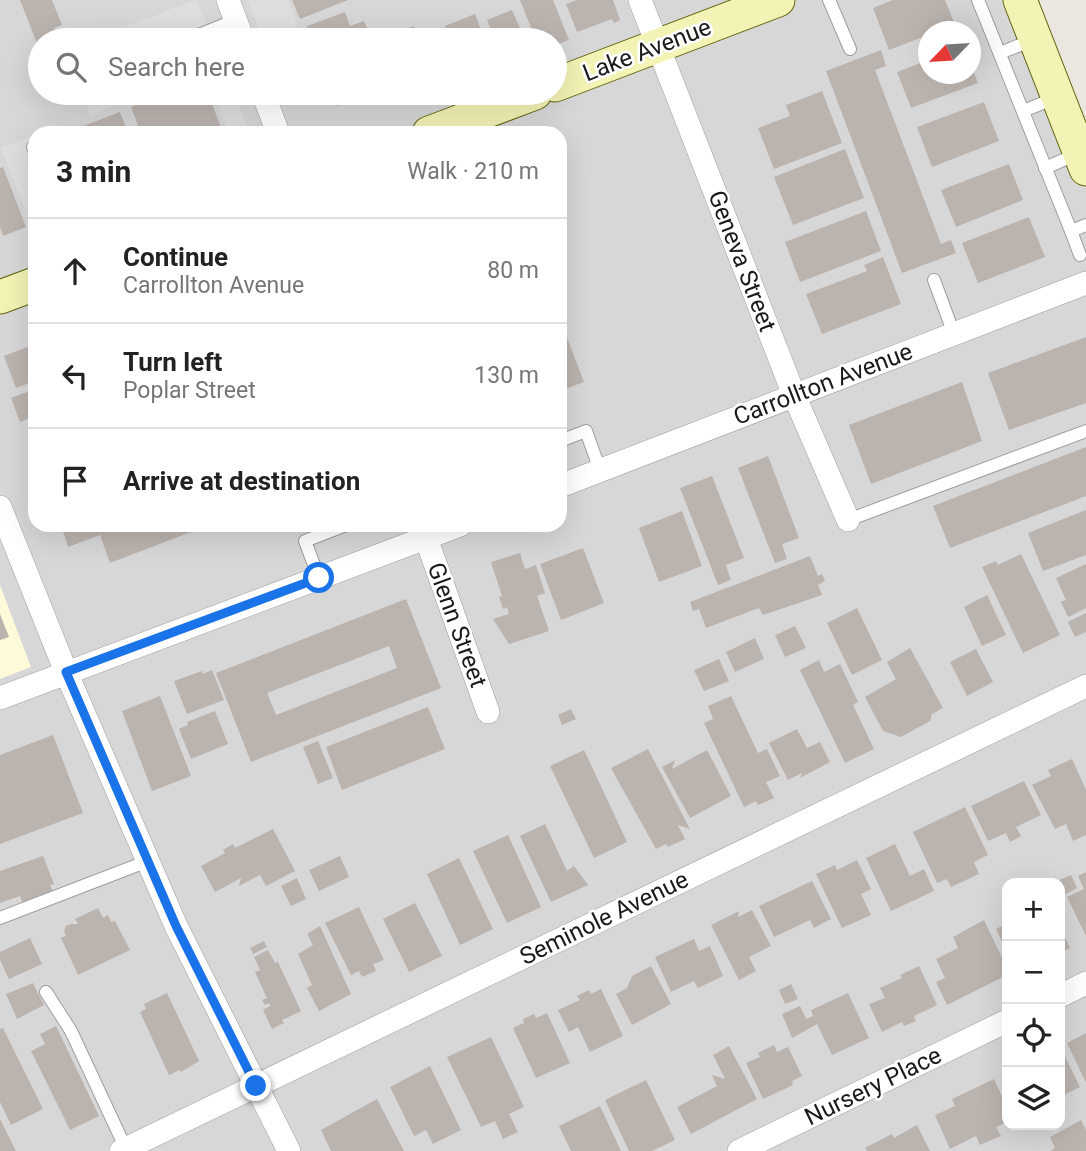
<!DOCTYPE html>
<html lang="en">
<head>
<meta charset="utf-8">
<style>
	body { margin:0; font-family:Roboto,sans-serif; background:#f2f2f2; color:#222 }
	.controls { position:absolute; right:21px; bottom:21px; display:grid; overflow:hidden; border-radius:14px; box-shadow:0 7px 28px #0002 }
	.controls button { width:63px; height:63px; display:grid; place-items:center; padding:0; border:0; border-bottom:2px solid #e0e0e0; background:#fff; color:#222; font:35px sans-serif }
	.compass { position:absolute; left:918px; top:21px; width:63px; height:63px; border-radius:50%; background:#fff; box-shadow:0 7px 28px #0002; rotate:245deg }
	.stop { position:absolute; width:21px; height:21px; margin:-16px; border:5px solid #1a73e8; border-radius:50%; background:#fff }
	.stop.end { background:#1a73e8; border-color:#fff; box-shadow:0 2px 7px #0008 }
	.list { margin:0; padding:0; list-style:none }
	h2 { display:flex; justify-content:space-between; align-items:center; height:91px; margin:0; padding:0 28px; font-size:30px }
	h2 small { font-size:23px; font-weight:400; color:#767676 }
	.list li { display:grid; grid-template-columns:46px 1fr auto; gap:21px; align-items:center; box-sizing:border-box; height:105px; padding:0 28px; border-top:2px solid #e0e0e0 }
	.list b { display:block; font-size:26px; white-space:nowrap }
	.list p { margin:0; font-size:23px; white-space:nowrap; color:#767676 }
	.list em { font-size:23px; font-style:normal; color:#767676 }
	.icon { flex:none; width:38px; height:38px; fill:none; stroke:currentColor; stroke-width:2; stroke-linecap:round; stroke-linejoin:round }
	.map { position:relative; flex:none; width:1086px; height:1151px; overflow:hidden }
	.search { position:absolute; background:#fff; box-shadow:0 7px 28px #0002; left:28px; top:28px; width:539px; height:77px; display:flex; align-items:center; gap:18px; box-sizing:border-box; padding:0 24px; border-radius:38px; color:#767676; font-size:26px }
	.panel { position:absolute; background:#fff; box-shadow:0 7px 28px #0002; left:28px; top:126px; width:539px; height:406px; border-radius:21px }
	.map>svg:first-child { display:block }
	.residential { fill:#d8d7d7; fill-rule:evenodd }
	.education { fill:#fcfad9 }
	.parking { fill:#dedede }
	.building { fill:#bbb3ae; fill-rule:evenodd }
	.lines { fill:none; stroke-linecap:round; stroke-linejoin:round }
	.service-casing { stroke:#9e9e9e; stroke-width:14 }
	.minor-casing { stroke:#9e9e9e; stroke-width:24 }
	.secondary-casing { stroke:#61660d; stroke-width:35 }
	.service { stroke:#fff; stroke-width:12 }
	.minor { stroke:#fff; stroke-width:23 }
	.secondary { stroke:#f3f3b6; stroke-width:33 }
	.route { stroke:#1a73e8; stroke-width:9 }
	.labels { text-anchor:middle; stroke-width:5; stroke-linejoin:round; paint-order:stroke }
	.street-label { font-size:24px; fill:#1a1a1a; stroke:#fff }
</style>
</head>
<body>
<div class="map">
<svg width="1086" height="1151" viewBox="0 0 1086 1151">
	<rect width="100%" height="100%" fill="#ebe7e0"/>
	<path class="residential" d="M 0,0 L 1034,0 L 1086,122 L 1086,1151 L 0,1151 ZM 928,32 L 970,32 L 970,74 L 928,74 ZM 40,40 L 555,40 L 555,93 L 40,93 ZM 35,133 L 560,133 L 560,525 L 35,525 ZM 1007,883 L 1060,883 L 1060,1125 L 1007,1125 Z"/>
	<path class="education" d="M 0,585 L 31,667 L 0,679 Z"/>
	<g class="parking">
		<path d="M 195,0 L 197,0 L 213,40 L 92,40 Z"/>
		<path d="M 248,0 L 288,0 L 298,26 L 262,39 Z"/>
		<path d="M 81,93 L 147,93 L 90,115 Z"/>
		<path d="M 213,93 L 234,93 L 250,133 L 229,133 Z"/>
		<path d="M 35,135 L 35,235 L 1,148 Z"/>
	</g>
	<g class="building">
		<path d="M 20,0 L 52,0 L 62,25 L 54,28 L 57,39 L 40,40 L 40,45 L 38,46 Z"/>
		<path d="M 292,0 L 348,0 L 300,19 Z"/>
		<path d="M 520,0 L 553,0 L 569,40 L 555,45 L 555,40 L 536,40 Z"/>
		<path d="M 577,0 L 613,0 L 620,20 L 614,23 L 612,19 L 577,32 L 566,4 Z"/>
		<path d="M 893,0 L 945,0 L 955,25 L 937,32 L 928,32 L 928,35 L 889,50 L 873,8 Z"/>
		<path d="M 512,10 L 525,40 L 495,40 L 487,20 Z"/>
		<path d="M 345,12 L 350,26 L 364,21 L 372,40 L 312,40 L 307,26 Z"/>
		<path d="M 475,14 L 485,40 L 451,40 L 445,26 Z"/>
		<path d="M 414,26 L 419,39 L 435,33 L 438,40 L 378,40 Z"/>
		<path d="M 881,50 L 886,66 L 875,70 L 941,244 L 951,240 L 956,253 L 902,273 L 826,71 Z"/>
		<path d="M 928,60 L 928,74 L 970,74 L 971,65 L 978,83 L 911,108 L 897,72 Z"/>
		<path d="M 822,91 L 842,143 L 774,169 L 758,128 L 790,116 L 786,105 Z"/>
		<path d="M 168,93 L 208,93 L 223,133 L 201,133 L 198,126 L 181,133 L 141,133 L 131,107 Z"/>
		<path d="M 332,93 L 367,93 L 368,95 L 337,106 Z"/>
		<path d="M 403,93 L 427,93 L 406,101 Z"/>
		<path d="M 984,102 L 999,141 L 932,167 L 917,127 Z"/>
		<path d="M 120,112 L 128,133 L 65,133 Z"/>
		<path d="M 845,149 L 864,198 L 793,225 L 774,177 Z"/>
		<path d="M 1009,164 L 1023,200 L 956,227 L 941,190 Z"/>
		<path d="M 3,167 L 26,227 L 3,236 L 0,227 L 0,168 Z"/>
		<path d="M 866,211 L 881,251 L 800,282 L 785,242 Z"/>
		<path d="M 1029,217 L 1045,257 L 978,283 L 962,243 Z"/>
		<path d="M 883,257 L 901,304 L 822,334 L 806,294 L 867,271 L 864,265 Z"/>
		<path d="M 560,319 L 584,382 L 560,391 Z"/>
		<path d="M 1086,337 L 1086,403 L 1009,430 L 988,373 Z"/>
		<path d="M 35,344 L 35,381 L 16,388 L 4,356 Z"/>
		<path d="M 962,382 L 982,441 L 871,484 L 849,425 Z"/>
		<path d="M 35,389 L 35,416 L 20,422 L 11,398 Z"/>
		<path d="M 1086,447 L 1086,496 L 950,548 L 933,506 Z"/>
		<path d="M 768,456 L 799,538 L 782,544 L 787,559 L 775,563 L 738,468 Z"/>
		<path d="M 712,476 L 744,558 L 726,565 L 731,580 L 718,585 L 680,488 Z"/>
		<path d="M 1086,510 L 1086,555 L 1043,571 L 1028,533 Z"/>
		<path d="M 682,511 L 702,566 L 659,582 L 639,528 Z"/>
		<path d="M 61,525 L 209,525 L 110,563 L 100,535 L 68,547 Z"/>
		<path d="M 583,548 L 604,603 L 561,620 L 540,564 Z"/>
		<path d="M 520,553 L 525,569 L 536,565 L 545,593 L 537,596 L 549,631 L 509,644 L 493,619 L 509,614 L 507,607 L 503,609 L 499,597 L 502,596 L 491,562 Z"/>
		<path d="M 1021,554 L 1060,635 L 1023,653 L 982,567 L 996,561 L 998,565 Z"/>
		<path d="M 810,556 L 818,576 L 822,574 L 825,581 L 818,585 L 822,595 L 763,615 L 759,608 L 706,628 L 699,609 L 693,611 L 690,602 Z"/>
		<path d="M 1086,564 L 1086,608 L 1068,617 L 1061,602 L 1066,600 L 1056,578 Z"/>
		<path d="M 987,595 L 1006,635 L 982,646 L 964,607 Z"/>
		<path d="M 406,599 L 441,688 L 251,762 L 216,673 ZM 389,646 L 397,668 L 276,715 L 267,693 Z"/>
		<path d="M 857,608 L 882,660 L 852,675 L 827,623 Z"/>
		<path d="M 1086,613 L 1086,632 L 1075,637 L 1068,622 Z"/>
		<path d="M 0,614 L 9,637 L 0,640 Z"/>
		<path d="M 795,626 L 806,648 L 785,657 L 775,635 Z"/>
		<path d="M 755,638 L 764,659 L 735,672 L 726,652 Z"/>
		<path d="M 910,648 L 943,708 L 932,714 L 930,721 L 901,737 L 883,731 L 865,697 L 896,679 L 887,662 Z"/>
		<path d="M 976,649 L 993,682 L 967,696 L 950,662 Z"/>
		<path d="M 719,659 L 729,681 L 704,691 L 694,670 Z"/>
		<path d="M 819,660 L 824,672 L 840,664 L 858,702 L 853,705 L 874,749 L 845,763 L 800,670 Z"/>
		<path d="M 212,670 L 224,700 L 187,714 L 174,681 L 202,671 L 203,674 Z"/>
		<path d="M 160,696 L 191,776 L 152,791 L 122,711 Z"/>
		<path d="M 731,696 L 758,753 L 767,749 L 780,776 L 766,782 L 774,798 L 758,805 L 756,801 L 744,807 L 704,723 L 713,719 L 708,706 Z"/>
		<path d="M 428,707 L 445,749 L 342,790 L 326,747 Z"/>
		<path d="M 571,709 L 576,719 L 562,725 L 558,715 Z"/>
		<path d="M 215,711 L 228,744 L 191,759 L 179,729 L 188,725 L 187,722 Z"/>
		<path d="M 797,729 L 807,748 L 820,742 L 830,762 L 800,778 L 802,773 L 788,780 L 769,743 Z"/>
		<path d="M 53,735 L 83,813 L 0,844 L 0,755 Z"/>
		<path d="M 318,741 L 333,778 L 318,784 L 303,747 Z"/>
		<path d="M 648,749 L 690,829 L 678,825 L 685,839 L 668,847 L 666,844 L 656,849 L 611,768 Z"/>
		<path d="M 584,750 L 627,842 L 594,858 L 550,766 Z"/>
		<path d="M 707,750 L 731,796 L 690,818 L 662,767 L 675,760 L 672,769 Z"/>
		<path d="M 1072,759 L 1086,790 L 1086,835 L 1073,841 L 1066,824 L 1055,829 L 1032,785 L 1051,776 L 1048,770 Z"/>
		<path d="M 1024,781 L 1041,815 L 1016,827 L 1021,836 L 1010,842 L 1006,833 L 988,841 L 971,806 Z"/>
		<path d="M 965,807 L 988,855 L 974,862 L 979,874 L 951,887 L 947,879 L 937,883 L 913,832 Z"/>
		<path d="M 545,824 L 567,871 L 574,866 L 588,885 L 551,902 L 520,836 Z"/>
		<path d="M 273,829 L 295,871 L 266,886 L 260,875 L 239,886 L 241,878 L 215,892 L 201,866 L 225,853 L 223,850 L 233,844 L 235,848 Z"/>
		<path d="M 508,835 L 541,907 L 507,923 L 473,851 Z"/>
		<path d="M 895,844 L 910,876 L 924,869 L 934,891 L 891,911 L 866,858 Z"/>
		<path d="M 43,856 L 54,884 L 50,885 L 54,893 L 23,904 L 20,896 L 0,903 L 0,871 Z"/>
		<path d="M 340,856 L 349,877 L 319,891 L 309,870 Z"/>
		<path d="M 459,858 L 493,929 L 460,945 L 427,874 Z"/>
		<path d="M 857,860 L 871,889 L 861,894 L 871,915 L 842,928 L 816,874 L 835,865 L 837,870 Z"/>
		<path d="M 1086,872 L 1086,936 L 1067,897 L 1084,889 L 1078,876 Z"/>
		<path d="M 1071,875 L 1077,888 L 1060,897 L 1060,883 L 1052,883 Z"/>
		<path d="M 297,878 L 306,899 L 291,906 L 281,886 Z"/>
		<path d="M 812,881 L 831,919 L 814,928 L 810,920 L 774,937 L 759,906 Z"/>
		<path d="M 415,903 L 442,956 L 409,972 L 383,919 Z"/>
		<path d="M 359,907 L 384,960 L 373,964 L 376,971 L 362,977 L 359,971 L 351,975 L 325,923 Z"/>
		<path d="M 98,908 L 103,918 L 108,915 L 111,922 L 115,921 L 130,950 L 78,975 L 61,938 L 66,936 L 64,931 L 66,926 L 71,924 L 78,924 L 75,919 Z"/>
		<path d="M 752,910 L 771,946 L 749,957 L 756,971 L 739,980 L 711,925 L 739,911 L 738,917 Z"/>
		<path d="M 984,920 L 1007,968 L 1007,975 L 947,1005 L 936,982 L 945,978 L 936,959 L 958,948 L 953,937 Z"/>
		<path d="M 1007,923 L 1007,952 L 996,929 Z"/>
		<path d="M 320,926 L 351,994 L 319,1011 L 307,988 L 312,985 L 298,954 L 313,945 L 307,934 Z"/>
		<path d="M 1060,926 L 1070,948 L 1060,953 Z"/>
		<path d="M 30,938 L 42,964 L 9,979 L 0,960 L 0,952 Z"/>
		<path d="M 694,939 L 699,951 L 710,946 L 723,976 L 698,988 L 694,981 L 671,992 L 655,957 Z"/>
		<path d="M 264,941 L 267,947 L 253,954 L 250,948 Z"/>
		<path d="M 268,950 L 275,963 L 278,962 L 301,1011 L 282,1020 L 284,1023 L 272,1029 L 263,1010 L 270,1006 L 269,1003 L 265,1005 L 262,1000 L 267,998 L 255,972 L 260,970 L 254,957 Z"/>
		<path d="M 651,966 L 671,1004 L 632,1025 L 616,994 L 627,988 L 632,976 Z"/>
		<path d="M 919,966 L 937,1005 L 914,1016 L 916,1021 L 904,1026 L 902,1022 L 882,1032 L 869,1004 L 885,998 L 880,988 L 902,978 L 900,975 Z"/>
		<path d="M 33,983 L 44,1005 L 17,1019 L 6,994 Z"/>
		<path d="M 791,984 L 798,999 L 785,1004 L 779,990 Z"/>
		<path d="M 601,989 L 623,1036 L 590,1052 L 578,1027 L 569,1032 L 558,1010 L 580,1000 L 577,996 L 589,990 L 591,994 Z"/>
		<path d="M 167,993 L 199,1061 L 181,1072 L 180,1070 L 169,1075 L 140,1012 L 146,1009 L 144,1004 Z"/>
		<path d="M 848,993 L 869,1038 L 832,1055 L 817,1024 L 792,1038 L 782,1014 L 800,1006 L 806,1019 L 813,1016 L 811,1010 Z"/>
		<path d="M 547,1013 L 570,1063 L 536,1078 L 513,1028 L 524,1023 L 523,1019 L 534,1014 L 536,1018 Z"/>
		<path d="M 56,1026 L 99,1116 L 70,1130 L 31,1051 L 45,1044 L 40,1034 Z"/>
		<path d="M 3,1028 L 43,1109 L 11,1125 L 0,1102 L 0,1029 Z"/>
		<path d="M 1086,1033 L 1086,1083 L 1067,1043 Z"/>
		<path d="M 491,1037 L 524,1107 L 509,1114 L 518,1132 L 503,1139 L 495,1121 L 481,1127 L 447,1057 Z"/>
		<path d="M 774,1045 L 777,1052 L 788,1047 L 802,1076 L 792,1081 L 793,1085 L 763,1099 L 746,1063 L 760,1057 L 758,1053 Z"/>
		<path d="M 729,1046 L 757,1099 L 691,1134 L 677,1107 L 717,1086 L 712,1075 L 725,1079 L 713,1055 Z"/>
		<path d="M 1060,1046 L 1080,1087 L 1060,1097 Z"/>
		<path d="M 430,1066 L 461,1130 L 433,1144 L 426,1130 L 414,1136 L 390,1087 Z"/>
		<path d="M 994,1079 L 1007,1107 L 1007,1122 L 996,1127 L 1001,1136 L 980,1145 L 976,1136 L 950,1149 L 935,1115 L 955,1106 L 952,1099 Z"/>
		<path d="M 646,1080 L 675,1140 L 652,1151 L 629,1151 L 605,1100 Z"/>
		<path d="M 377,1099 L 404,1151 L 331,1151 L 321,1130 Z"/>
		<path d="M 600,1106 L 621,1151 L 571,1151 L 559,1126 Z"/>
		<path d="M 0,1119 L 16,1151 L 0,1151 Z"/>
		<path d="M 1081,1120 L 1086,1130 L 1086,1151 L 1050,1151 L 1055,1148 L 1050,1137 Z"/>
		<path d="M 917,1125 L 930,1151 L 867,1151 L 865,1148 L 892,1134 L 894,1138 Z"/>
	</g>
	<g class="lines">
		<g class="service-casing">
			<g id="service">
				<path d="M 829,0 L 850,49"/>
				<path d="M 978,0 L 1071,231 L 1086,225"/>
				<path d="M 186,40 L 236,20"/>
				<path d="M 1000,53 L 1035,39"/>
				<path d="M 1023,111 L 1058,97"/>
				<path d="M 33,147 L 35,152"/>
				<path d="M 1045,168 L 1077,154"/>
				<path d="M 1071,231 L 1080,255"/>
				<path d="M 934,280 L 954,334"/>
				<path d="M 560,441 L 586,431 L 600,470"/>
				<path d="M 848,520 L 1086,431"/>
				<path d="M 319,578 L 305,541 L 346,525"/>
				<path d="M 0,918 L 148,861"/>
				<path d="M 46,992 L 71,1031 L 126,1149"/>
			</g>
		</g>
		<g class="minor-casing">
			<g id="minor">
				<path d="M 228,0 L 243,40"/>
				<path d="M 640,0 L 794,395 L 848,520"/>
				<path d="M 263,93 L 278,133"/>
				<path d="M 560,486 L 1086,283"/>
				<path d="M 0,507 L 66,672 L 176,926 L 289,1151"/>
				<path d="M 426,538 L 488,712"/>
				<path d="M 0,698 L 460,525"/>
				<path d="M 1060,996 L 1086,983"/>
				<path d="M 121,1151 L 1086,686"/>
				<path d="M 739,1151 L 1007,1021"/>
			</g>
		</g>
		<g class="secondary-casing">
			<g id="secondary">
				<path d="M 1020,0 L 1086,169"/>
				<path d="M 555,85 L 778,0"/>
				<path d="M 429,133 L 535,93"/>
				<path d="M 0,297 L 35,284"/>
			</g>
		</g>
		<use href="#service" class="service"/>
		<use href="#minor" class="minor"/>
		<use href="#secondary" class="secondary"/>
	</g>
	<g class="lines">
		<path class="route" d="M 256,1086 L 176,926 L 66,672 L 319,578"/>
	</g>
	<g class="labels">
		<g class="street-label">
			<text transform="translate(647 50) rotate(-21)" y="8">Lake Avenue</text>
			<text transform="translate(742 261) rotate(69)" y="8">Geneva Street</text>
			<text transform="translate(823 384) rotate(-21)" y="8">Carrollton Avenue</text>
			<text transform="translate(457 625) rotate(70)" y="8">Glenn Street</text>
			<text transform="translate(604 918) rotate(-26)" y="8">Seminole Avenue</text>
			<text transform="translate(873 1086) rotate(-26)" y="8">Nursery Place</text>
		</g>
	</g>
</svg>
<div class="controls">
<button>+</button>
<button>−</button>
<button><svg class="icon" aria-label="locate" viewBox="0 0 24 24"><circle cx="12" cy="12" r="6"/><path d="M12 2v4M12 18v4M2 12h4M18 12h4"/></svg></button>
<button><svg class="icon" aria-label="layers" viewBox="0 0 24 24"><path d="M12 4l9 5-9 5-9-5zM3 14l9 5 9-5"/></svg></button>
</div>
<svg class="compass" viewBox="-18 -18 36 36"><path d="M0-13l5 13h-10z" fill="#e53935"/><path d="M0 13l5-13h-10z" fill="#767676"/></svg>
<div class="stop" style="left:319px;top:578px"></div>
<div class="stop end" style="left:256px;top:1086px"></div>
<div class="search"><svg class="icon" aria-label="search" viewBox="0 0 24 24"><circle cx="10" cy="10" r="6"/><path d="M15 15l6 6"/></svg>Search here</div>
<section class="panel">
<h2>3 min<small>Walk · 210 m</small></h2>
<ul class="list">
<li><svg class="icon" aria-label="ahead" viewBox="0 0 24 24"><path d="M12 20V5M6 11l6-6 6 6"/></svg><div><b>Continue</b><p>Carrollton Avenue</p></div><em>80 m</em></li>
<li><svg class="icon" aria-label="left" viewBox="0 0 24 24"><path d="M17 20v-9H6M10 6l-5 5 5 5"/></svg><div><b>Turn left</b><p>Poplar Street</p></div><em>130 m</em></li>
<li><svg class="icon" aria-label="arrive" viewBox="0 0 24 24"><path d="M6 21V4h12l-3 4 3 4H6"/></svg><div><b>Arrive at destination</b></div></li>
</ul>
</section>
</div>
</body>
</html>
